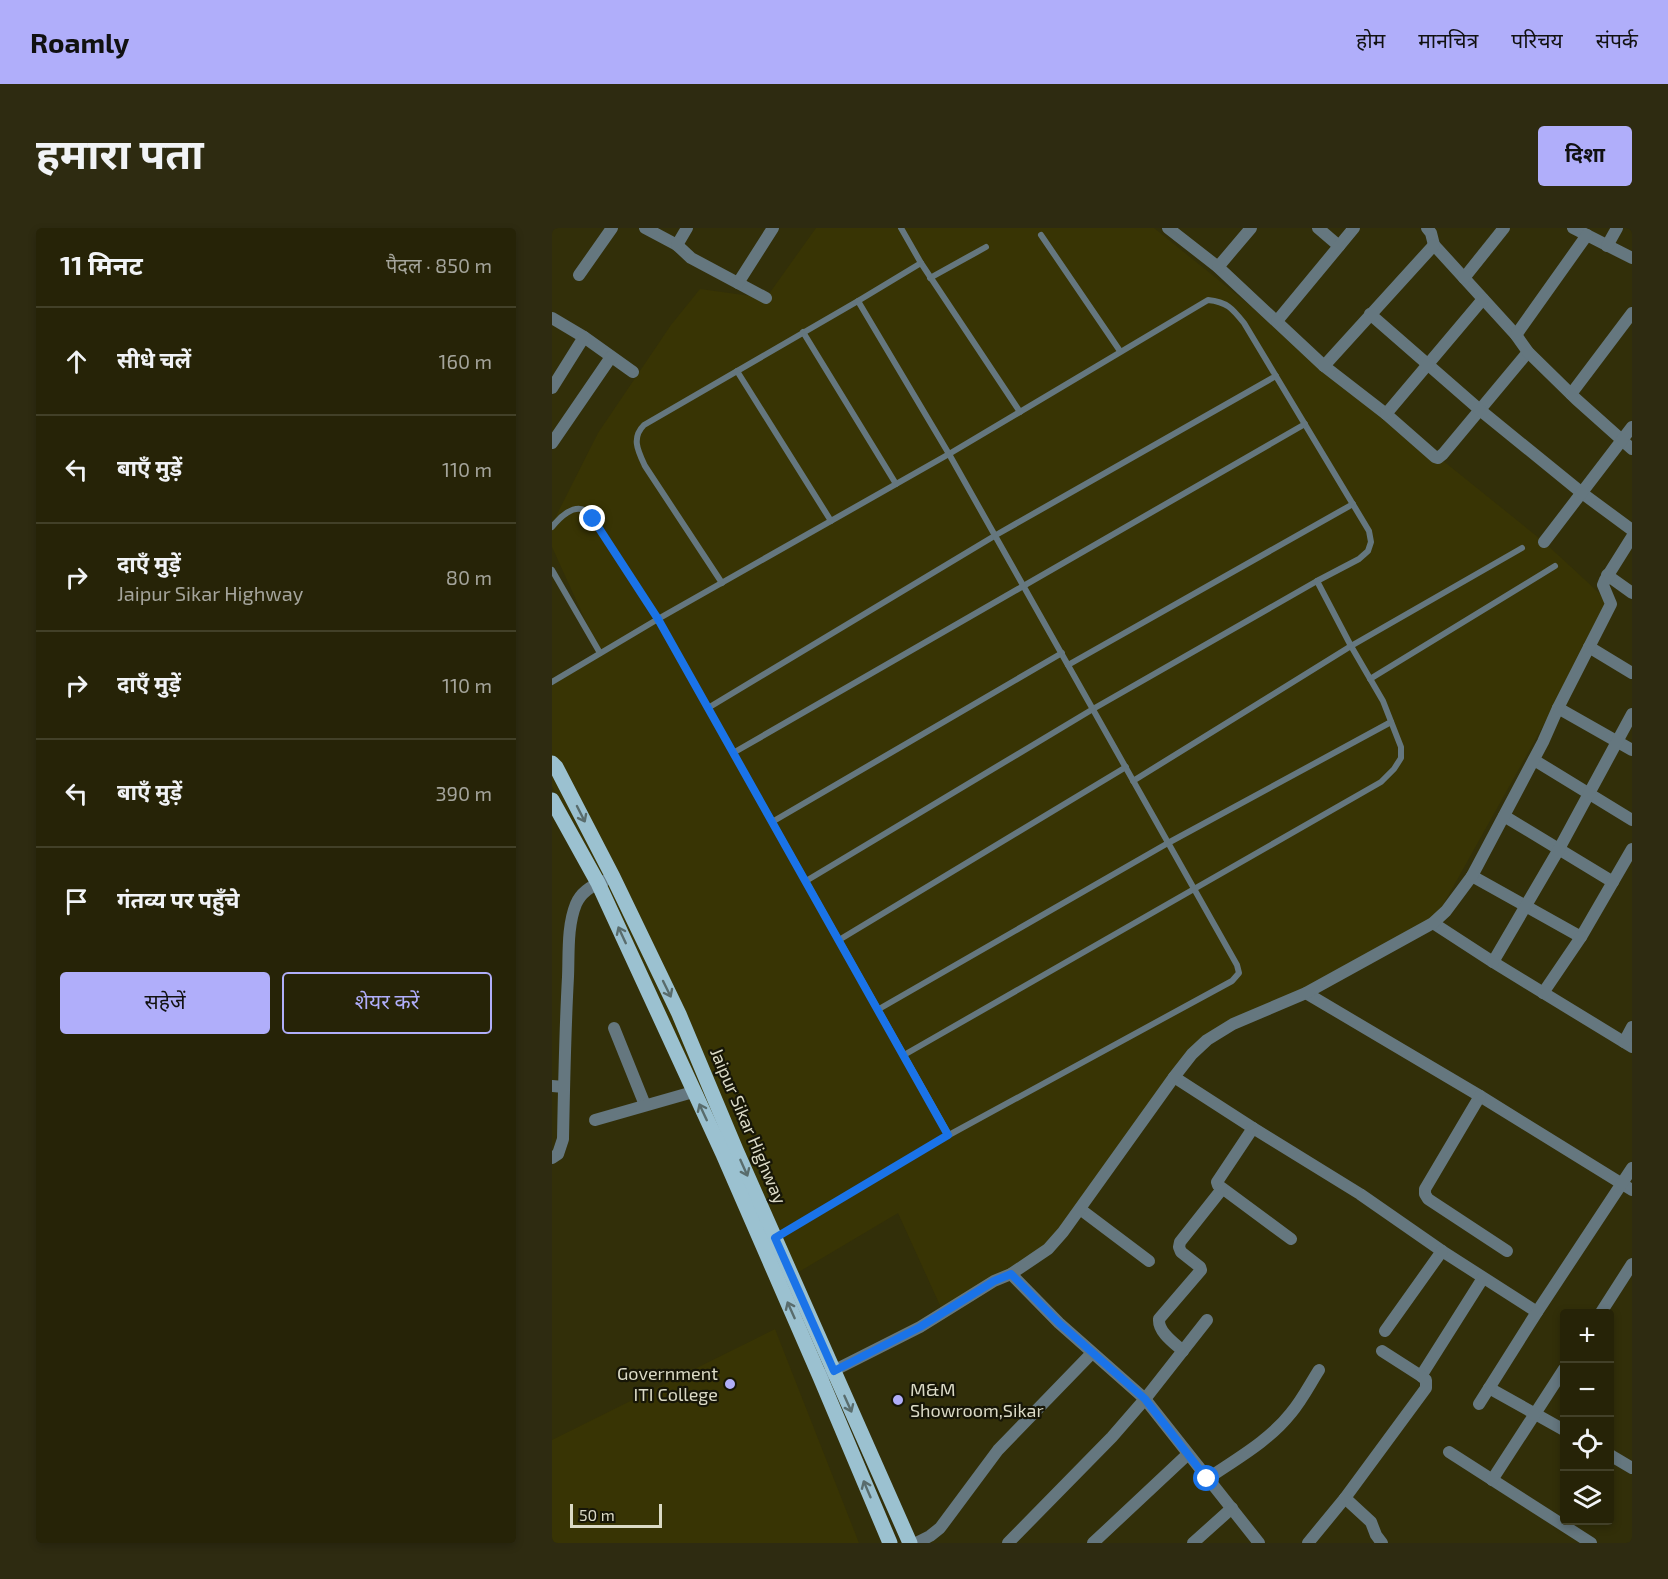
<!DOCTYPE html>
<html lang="hi">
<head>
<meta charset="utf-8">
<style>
	body { margin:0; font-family:"Exo 2","Noto Sans Devanagari",sans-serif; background:#2e2b11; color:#f1f3f6 }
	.controls { position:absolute; right:18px; bottom:18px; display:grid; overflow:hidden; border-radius:6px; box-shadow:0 3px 9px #0003 }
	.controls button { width:54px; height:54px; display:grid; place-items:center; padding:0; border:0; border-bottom:2px solid #424028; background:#262307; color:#f1f3f6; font:30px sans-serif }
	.scale { position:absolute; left:18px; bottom:15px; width:92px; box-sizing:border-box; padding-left:6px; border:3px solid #dbdac6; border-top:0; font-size:16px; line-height:21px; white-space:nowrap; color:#dbdac6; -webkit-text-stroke:4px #171607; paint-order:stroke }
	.stop { position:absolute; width:18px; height:18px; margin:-14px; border:4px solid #1a73e8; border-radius:50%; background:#fff }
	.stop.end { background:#1a73e8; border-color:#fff; box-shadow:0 2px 6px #0008 }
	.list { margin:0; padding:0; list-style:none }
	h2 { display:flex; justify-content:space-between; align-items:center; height:78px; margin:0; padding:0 24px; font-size:26px }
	h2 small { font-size:20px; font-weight:400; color:#a4a49b }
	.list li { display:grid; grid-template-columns:39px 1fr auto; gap:18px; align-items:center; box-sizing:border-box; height:108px; padding:0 24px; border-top:2px solid #424028 }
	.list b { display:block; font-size:22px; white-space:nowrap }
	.list p { margin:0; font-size:20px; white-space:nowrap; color:#a4a49b }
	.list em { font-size:20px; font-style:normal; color:#a4a49b }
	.actions { display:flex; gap:12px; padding:18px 24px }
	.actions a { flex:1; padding:14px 0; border:2px solid #b0aefa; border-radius:6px; text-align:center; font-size:21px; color:#b0aefa }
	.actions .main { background:#b0aefa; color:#111 }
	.icon { flex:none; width:33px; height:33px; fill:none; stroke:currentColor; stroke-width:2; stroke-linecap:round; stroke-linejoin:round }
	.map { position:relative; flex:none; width:1080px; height:1315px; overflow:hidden; border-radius:6px }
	header { display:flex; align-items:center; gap:36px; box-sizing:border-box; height:84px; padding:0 30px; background:#b0aefa; color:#111 }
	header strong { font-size:28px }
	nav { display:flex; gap:33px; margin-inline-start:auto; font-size:21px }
	.intro { display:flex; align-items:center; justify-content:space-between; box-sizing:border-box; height:144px; padding:0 36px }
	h1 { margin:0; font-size:42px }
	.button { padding:15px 27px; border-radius:6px; background:#b0aefa; color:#111; font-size:21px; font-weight:700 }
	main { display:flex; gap:36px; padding:0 36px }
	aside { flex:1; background:#262307; border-radius:6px; box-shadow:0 3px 9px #0003 }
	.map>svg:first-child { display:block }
	.built { fill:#383404 }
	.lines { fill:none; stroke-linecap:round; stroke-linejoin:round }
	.service { stroke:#65777f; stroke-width:6 }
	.minor { stroke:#65777f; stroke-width:12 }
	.primary { stroke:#9bc1d0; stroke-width:15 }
	.oneway { stroke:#596c6c }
	.route { stroke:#1a73e8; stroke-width:8 }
	.poi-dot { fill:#b0aefa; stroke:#171607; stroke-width:2 }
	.labels { text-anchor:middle; stroke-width:4.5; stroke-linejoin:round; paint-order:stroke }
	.street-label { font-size:18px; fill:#dbdac6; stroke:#171607 }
	.poi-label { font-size:18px; fill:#dbdac6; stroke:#171607; text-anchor:end }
</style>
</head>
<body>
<header>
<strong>Roamly</strong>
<nav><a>होम</a><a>मानचित्र</a><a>परिचय</a><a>संपर्क</a></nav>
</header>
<div class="intro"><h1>हमारा पता</h1><a class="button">दिशा</a></div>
<main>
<aside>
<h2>11 मिनट<small>पैदल · 850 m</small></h2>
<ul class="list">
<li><svg class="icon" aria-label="ahead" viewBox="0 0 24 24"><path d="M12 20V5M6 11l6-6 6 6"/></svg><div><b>सीधे चलें</b></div><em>160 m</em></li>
<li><svg class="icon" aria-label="left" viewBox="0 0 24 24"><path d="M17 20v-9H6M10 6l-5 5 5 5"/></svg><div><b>बाएँ मुड़ें</b></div><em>110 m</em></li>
<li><svg class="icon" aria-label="right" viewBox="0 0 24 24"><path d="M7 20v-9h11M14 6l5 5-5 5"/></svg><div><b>दाएँ मुड़ें</b><p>Jaipur Sikar Highway</p></div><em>80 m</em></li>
<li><svg class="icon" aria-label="right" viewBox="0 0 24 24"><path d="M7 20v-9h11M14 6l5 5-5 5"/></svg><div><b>दाएँ मुड़ें</b></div><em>110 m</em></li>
<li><svg class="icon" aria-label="left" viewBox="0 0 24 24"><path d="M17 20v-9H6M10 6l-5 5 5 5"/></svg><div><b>बाएँ मुड़ें</b></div><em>390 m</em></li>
<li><svg class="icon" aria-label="arrive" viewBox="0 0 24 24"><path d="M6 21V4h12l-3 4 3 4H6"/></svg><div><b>गंतव्य पर पहुँचे</b></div></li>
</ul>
<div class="actions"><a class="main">सहेजें</a><a>शेयर करें</a></div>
</aside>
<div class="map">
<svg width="1080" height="1315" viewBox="0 0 1080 1315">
	<rect width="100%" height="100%" fill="#322f09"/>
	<g class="built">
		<path d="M 264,0 L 602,0 L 992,314 L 1059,376 L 881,695 L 655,812 L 496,1021 L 391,1084 L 346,985 L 240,1048 L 0,558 L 0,454 L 48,425 L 0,319 L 0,296 L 46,205 L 119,97 L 148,61 L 214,70 Z"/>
		<path d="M 223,1101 L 307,1315 L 0,1315 L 0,1212 Z"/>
	</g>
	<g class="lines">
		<g class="service">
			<path d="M 349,0 L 369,35 L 468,184"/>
			<path d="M 489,7 L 568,123"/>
			<path d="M 378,50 L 434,19"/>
			<path d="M 251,104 L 344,256"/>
			<path d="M 185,143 L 279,293"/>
			<path d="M 0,299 C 7,290 22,275 34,283 C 37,285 39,288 41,291 L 106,391 L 397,907"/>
			<path d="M 0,342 L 48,425"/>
			<path d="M 170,355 L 93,238 C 86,223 79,210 92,197 L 306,73 L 369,35"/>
			<path d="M 516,437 L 801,276"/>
			<path d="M 818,451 L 1003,338"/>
			<path d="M 0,454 L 106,391 L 397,226 L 656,72 C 675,74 680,80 692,95 L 817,303 L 819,314 L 816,323 L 807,331 L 765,353 L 541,481 L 254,653"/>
			<path d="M 156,480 L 444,307 L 724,148"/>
			<path d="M 181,525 L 753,196"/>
			<path d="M 581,553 L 799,418 L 970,320"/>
			<path d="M 220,594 L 510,425"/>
			<path d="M 287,712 L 574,539"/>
			<path d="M 327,781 L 616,615 L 839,494"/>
			<path d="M 352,827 L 829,554 L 842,541 L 849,530 L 849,519 L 831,473 L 799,418 L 765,353"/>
			<path d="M 224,1009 L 397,907 L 680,753 L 687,745 L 685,737 L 397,226 L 306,73"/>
		</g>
		<g class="minor">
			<path d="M 93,0 L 125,17 L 139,30 L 214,70"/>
			<path d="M 616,0 L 666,39 L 772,138 L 834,186 L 883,229 L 886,230 L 891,226 L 976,124"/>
			<path d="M 766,0 L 787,18"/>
			<path d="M 875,0 L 879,5 L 882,17 L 964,107 L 976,124 L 1024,171 L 1080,221"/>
			<path d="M 1021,0 L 1080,30"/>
			<path d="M 125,17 L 135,0"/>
			<path d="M 1055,18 L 1065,0"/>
			<path d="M 666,39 L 699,0"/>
			<path d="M 27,47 L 60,0"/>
			<path d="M 912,50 L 952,0"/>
			<path d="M 186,55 L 221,0"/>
			<path d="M 818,86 L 928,182 L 1030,265 L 1080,302"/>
			<path d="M 0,90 L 32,109 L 81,144"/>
			<path d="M 725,93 L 802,0"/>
			<path d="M 964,107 L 1035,7"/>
			<path d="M 772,138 L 882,17"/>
			<path d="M 0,160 L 32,109"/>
			<path d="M 1019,166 L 1080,85"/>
			<path d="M 834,186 L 931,71"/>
			<path d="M 0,215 L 59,129"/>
			<path d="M 992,314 L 1080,199"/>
			<path d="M 1055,347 L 1080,365"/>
			<path d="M 1037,419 L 1080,445"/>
			<path d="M 1006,480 L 1080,522"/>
			<path d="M 982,532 L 1080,592"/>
			<path d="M 952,588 L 1061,654"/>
			<path d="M 920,648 L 1029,709 L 1080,621"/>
			<path d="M 881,695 L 941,734 L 1080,819"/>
			<path d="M 941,734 L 1007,621 L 1080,486"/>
			<path d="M 754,765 L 928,868 L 1080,962"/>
			<path d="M 991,765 L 1029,709"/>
			<path d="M 62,800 L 93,877"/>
			<path d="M 1072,814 L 1080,799"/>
			<path d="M 622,849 L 701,900 L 808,966 L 890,1023 L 985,1084"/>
			<path d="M 0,858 L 12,859"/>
			<path d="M 928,868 L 873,961 L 873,966 L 876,971 L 955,1023"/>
			<path d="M 43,892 L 141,864"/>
			<path d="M 701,900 L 665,954 L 666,957 L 739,1011"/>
			<path d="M 0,930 L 6,926 L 11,911 C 12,857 13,803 16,749 C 17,726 15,698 24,676 C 29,664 41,657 52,653"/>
			<path d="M 528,981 L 597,1033"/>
			<path d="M 459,1046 L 507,1095 L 593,1171 L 707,1315"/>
			<path d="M 1048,1086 L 1080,1036"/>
			<path d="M 833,1103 L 890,1023"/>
			<path d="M 631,1123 C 622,1115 606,1104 607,1091 L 649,1042 L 648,1039 L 629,1024 L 627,1019 L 628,1014 L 670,961"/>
			<path d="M 275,1146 L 368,1099 L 442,1053 L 459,1046 L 496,1021 L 511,1004 L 622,849 L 640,826 L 655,812 L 681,796 L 754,765 L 881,695 L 894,683 L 920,648 L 991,514 L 1006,480 L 1059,376 L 1051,357 L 1053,352 L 1080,309"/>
			<path d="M 869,1148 L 931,1050"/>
			<path d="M 937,1160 L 1012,1202"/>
			<path d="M 927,1176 L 985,1084 L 1080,940"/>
			<path d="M 897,1224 L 1039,1315"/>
			<path d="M 1058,1227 L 1080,1240"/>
			<path d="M 655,1251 C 684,1231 717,1213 739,1185 C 750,1172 758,1156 767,1142"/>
			<path d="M 940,1252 L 1012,1141"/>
			<path d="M 793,1270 L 819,1294 L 824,1307 L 830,1315"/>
			<path d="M 364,1315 L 378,1308 L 388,1300 L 446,1222 L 540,1125"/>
			<path d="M 456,1315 L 560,1209 L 593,1171 L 655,1092"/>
			<path d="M 541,1315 L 636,1226"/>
			<path d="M 641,1315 L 680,1280"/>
			<path d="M 756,1315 L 793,1270 L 874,1160 L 874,1152 L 869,1148 L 830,1123"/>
		</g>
		<g class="primary">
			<path d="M 0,535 L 4,539 L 61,649 L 127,786 L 184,922 L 358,1315"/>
			<path d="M 0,572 L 46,655 L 171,926 L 268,1149 L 338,1315"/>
		</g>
	</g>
	<defs><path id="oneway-shaft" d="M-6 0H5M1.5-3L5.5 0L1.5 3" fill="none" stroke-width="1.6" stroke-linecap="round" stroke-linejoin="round" transform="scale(1.5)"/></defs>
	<g class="oneway">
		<use href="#oneway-shaft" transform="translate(29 586) rotate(63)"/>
		<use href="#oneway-shaft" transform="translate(70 707) rotate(-115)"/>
		<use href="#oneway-shaft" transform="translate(115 761) rotate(64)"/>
		<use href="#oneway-shaft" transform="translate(151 884) rotate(-115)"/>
		<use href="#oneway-shaft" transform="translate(192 940) rotate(66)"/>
		<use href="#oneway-shaft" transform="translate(239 1082) rotate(-114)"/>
		<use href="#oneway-shaft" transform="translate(296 1176) rotate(66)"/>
		<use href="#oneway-shaft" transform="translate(315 1261) rotate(-113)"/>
	</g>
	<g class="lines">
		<path class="route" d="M 41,291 L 106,391 L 396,907 L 223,1010 L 282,1143 L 368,1099 L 442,1053 L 459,1046 L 507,1095 L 593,1171 L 655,1251"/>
	</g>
	<g class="poi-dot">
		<circle cx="178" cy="1156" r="6"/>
		<circle cx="346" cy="1172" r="6"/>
	</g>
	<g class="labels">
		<g class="street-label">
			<text transform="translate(196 898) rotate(67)" y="6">Jaipur Sikar Highway</text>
		</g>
		<g class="poi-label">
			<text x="166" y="1152">Government<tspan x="166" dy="21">ITI College</tspan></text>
			<text x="358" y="1168" text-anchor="start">M&amp;M<tspan x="358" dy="21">Showroom,Sikar</tspan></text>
		</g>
	</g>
</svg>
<div class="controls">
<button>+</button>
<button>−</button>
<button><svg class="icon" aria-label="locate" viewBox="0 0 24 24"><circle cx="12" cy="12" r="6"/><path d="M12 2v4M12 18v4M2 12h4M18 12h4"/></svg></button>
<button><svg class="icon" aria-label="layers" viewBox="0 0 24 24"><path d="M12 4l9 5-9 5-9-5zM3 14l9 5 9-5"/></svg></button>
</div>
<div class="scale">50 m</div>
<div class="stop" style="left:655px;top:1251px"></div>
<div class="stop end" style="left:41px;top:291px"></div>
</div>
</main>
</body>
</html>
